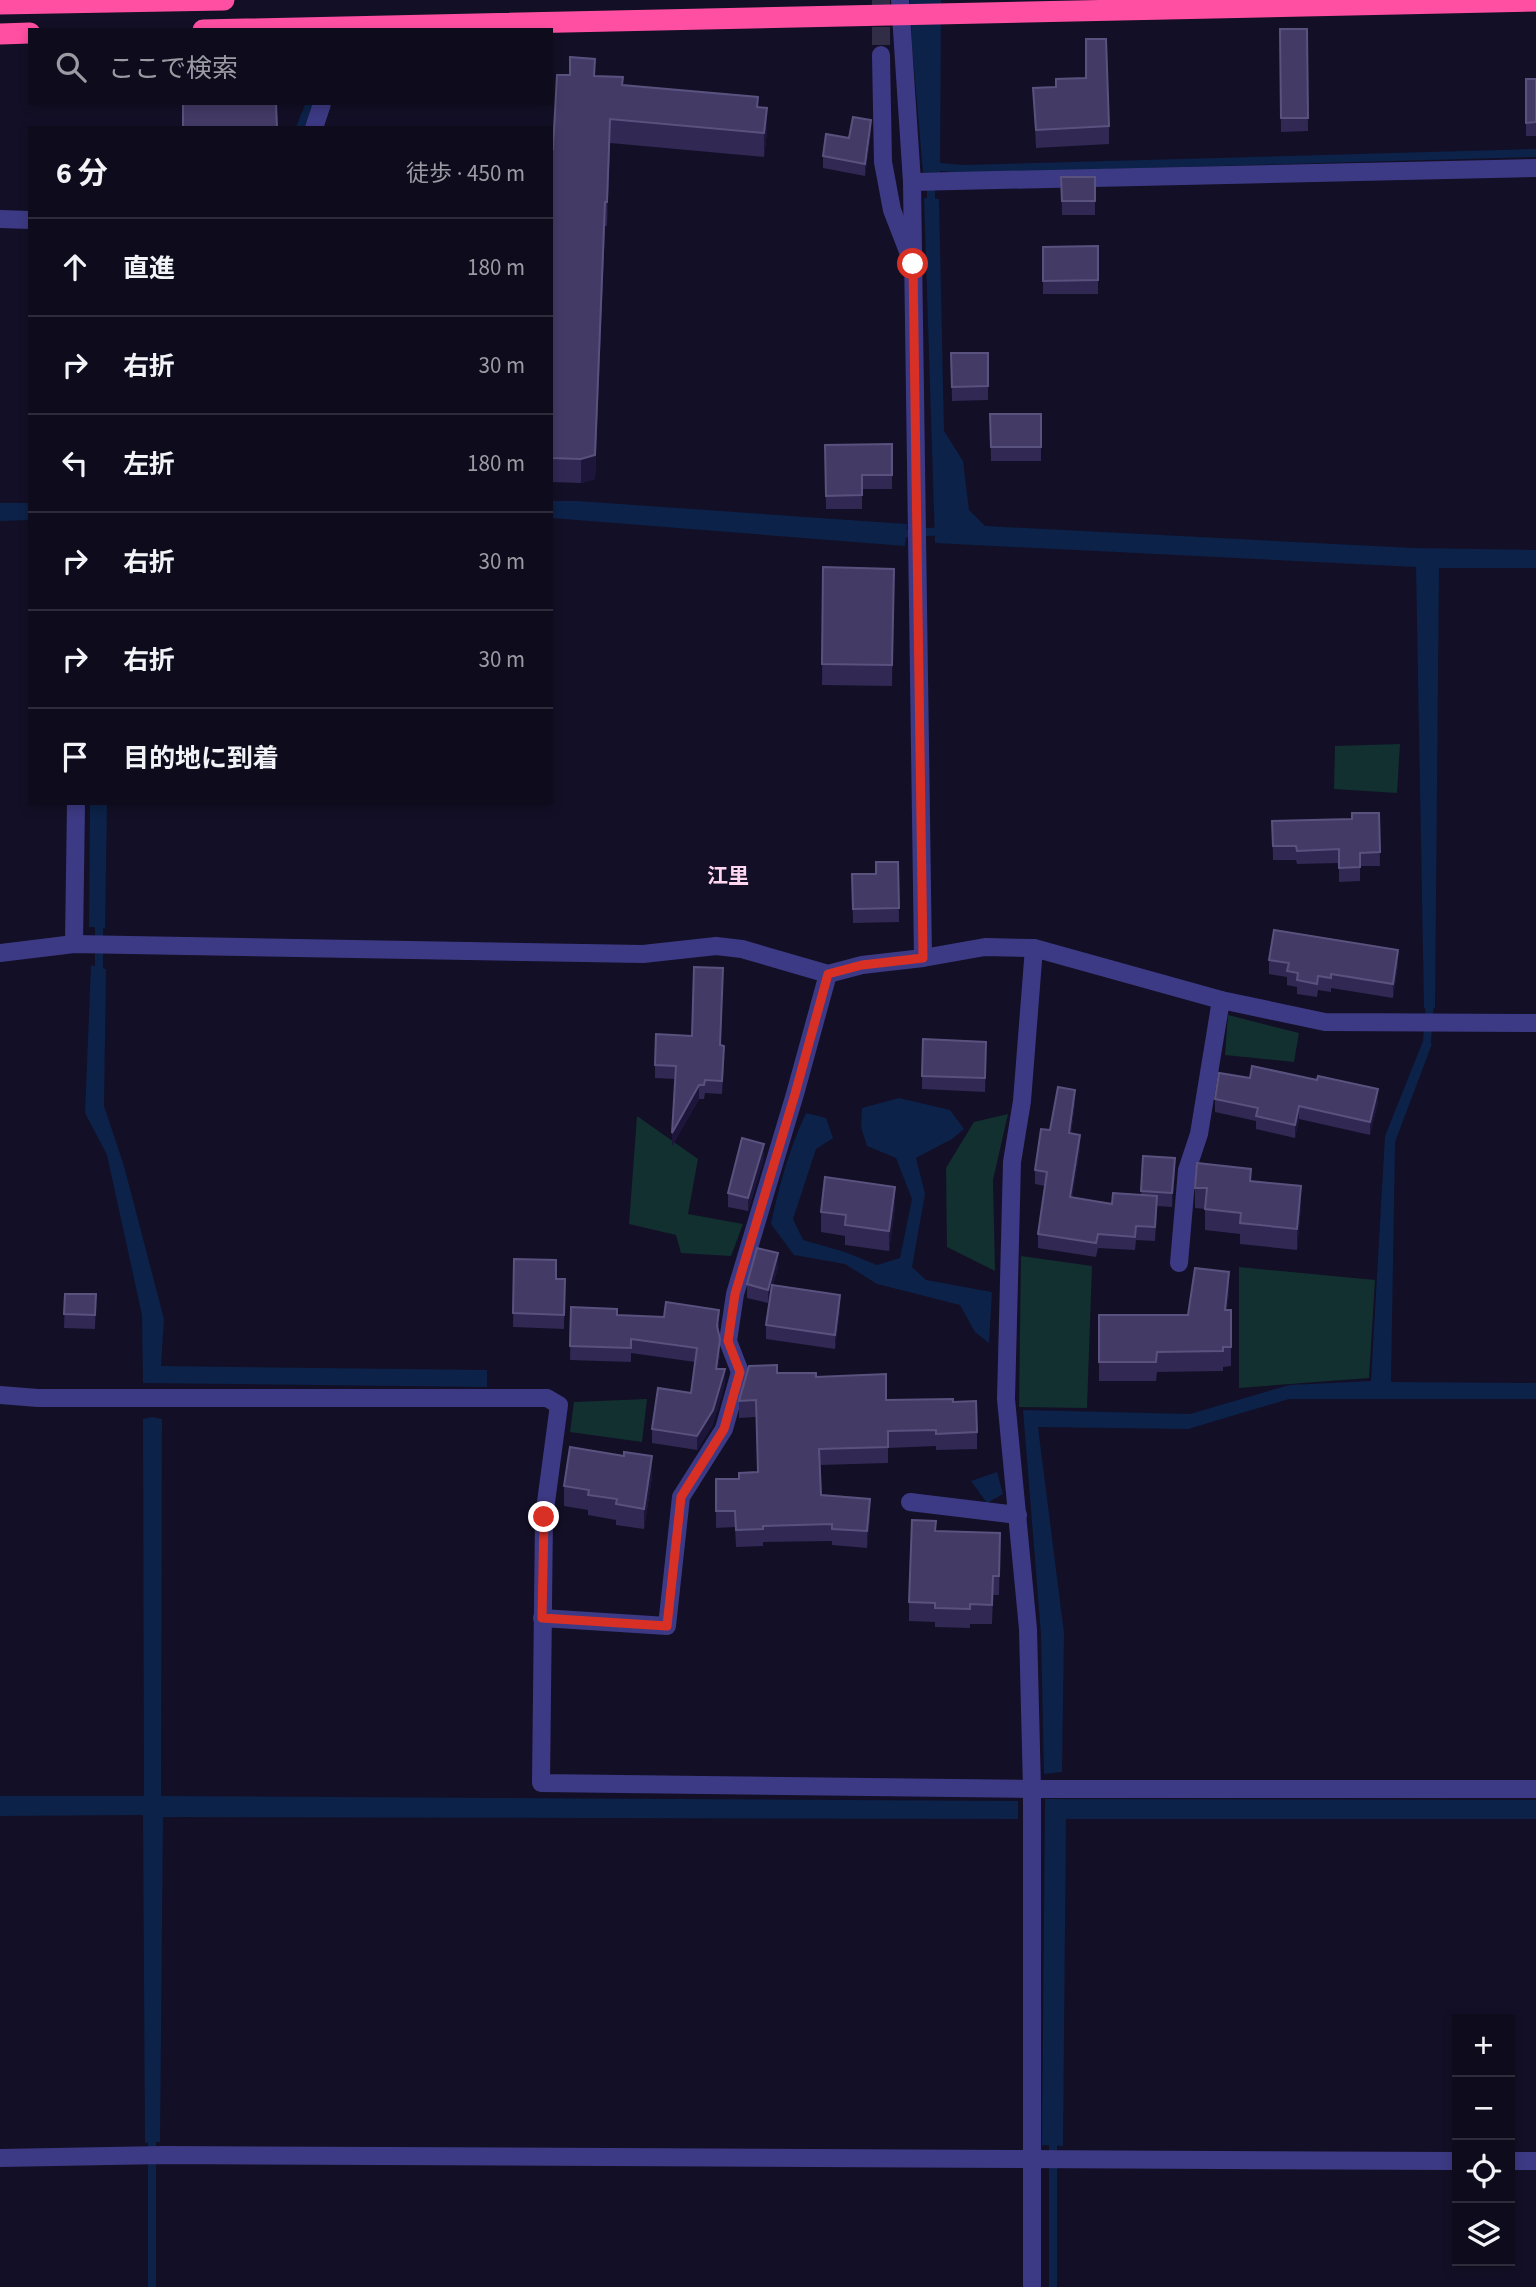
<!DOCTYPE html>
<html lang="ja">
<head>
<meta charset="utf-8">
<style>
	body { margin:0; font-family:"Source Sans 3","Noto Sans JP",sans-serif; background:#1c1929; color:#f1f3f6 }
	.controls { position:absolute; right:21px; bottom:21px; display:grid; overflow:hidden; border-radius:0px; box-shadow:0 4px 10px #0003 }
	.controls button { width:63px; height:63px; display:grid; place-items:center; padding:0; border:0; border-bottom:2px solid #2e2b3b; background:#0e0b1c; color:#f1f3f6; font:35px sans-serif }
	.stop { position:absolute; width:21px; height:21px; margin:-16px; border:5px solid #d93025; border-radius:50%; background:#fff }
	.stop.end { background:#d93025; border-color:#fff; box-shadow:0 2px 7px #0008 }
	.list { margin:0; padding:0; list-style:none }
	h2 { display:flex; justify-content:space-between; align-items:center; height:91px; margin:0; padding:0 28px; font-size:30px }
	h2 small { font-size:23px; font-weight:400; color:#9b9ba3 }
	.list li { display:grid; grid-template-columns:46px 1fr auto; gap:21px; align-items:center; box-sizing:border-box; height:98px; padding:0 28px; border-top:2px solid #2e2b3b }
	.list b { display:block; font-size:26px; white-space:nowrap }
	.list em { font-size:23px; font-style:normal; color:#9b9ba3 }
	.icon { flex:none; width:38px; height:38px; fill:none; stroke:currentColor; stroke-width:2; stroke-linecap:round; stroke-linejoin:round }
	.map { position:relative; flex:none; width:1536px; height:2287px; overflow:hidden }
	.search { position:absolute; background:#0e0b1c; box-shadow:0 4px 10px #0003; left:28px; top:28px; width:525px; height:77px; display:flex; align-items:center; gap:18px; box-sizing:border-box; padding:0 24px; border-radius:0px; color:#9b9ba3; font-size:26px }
	.panel { position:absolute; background:#0e0b1c; box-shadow:0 4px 10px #0003; left:28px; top:126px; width:525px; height:679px; border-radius:0px }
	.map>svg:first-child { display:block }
	.green { fill:#12302f }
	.water { fill:#0c2248 }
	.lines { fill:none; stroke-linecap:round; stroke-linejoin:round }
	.stream { stroke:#0c2248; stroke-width:8 }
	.minor-tunnel { stroke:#312d47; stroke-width:18; stroke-dasharray:18 9; stroke-linecap:butt }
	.minor { stroke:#3d3a85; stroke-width:18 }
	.highway { stroke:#ff4fa3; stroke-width:21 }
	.wall { fill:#312854 }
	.shaded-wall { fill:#1d163a }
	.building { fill:#433a66; stroke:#5a527e; stroke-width:2 }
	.route { stroke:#d93025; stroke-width:9 }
	.labels { text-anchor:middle; stroke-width:7; stroke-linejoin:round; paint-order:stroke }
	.neighbourhood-label { font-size:21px; font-weight:bold; fill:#ffd6f0; stroke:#130f26 }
</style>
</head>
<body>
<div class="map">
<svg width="1536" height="2287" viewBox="0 0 1536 2287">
	<rect width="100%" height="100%" fill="#130f26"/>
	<g class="green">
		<path d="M 1400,744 L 1397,793 L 1334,789 L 1335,746 Z"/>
		<path d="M 1228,1015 L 1299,1033 L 1294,1062 L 1225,1055 Z"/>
		<path d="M 1008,1114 L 993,1180 L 995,1271 L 947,1247 L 946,1168 L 974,1122 Z"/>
		<path d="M 637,1116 L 698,1159 L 688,1214 L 743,1224 L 731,1256 L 681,1253 L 676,1235 L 629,1224 Z"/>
		<path d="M 1021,1256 L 1092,1266 L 1087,1408 L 1019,1407 Z"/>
		<path d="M 1239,1267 L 1375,1280 L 1369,1378 L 1239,1388 Z"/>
		<path d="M 647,1399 L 642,1442 L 570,1432 L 574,1402 Z"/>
	</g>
	<g class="water">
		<path d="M 910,0 L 941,0 L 940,173 L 923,172 L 912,45 Z"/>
		<path d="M 924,198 L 939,199 L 944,431 L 963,461 L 969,510 L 985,526 L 1413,548 L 1536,550 L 1536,568 L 1439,568 L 1435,1008 L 1424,1008 L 1416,567 L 935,543 Z"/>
		<path d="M 551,501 L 577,501 L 907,524 L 905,546 L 551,518 Z"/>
		<path d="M 0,503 L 30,503 L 30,520 L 0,521 Z"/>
		<path d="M 90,803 L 107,803 L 105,928 L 89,927 Z"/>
		<path d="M 91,965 L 106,969 L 104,1106 L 124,1166 L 164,1319 L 161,1366 L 487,1370 L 487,1387 L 143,1383 L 142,1315 L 107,1155 L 85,1113 Z"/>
		<path d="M 1423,1041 L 1432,1044 L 1395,1142 L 1391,1382 L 1536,1383 L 1536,1399 L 1289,1399 L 1188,1429 L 1038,1427 L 1064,1633 L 1062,1772 L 1044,1774 L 1041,1634 L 1023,1410 L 1190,1414 L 1289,1385 L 1371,1381 L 1385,1136 Z"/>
		<path d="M 899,1098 L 950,1110 L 964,1129 L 952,1139 L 916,1158 L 925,1194 L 912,1267 L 926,1280 L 992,1292 L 989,1343 L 975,1332 L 960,1305 L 877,1284 L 845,1264 L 794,1255 L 771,1224 C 779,1186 789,1149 806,1113 L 826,1118 L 833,1138 L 816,1149 L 793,1219 L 803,1240 L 845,1252 L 877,1265 L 900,1258 L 912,1199 L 896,1158 L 867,1146 L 861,1127 L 862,1108 Z"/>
		<path d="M 152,1417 L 162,1419 L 161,1796 L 1018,1801 L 1018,1819 L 163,1817 L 160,2142 L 145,2143 L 143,1815 L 0,1816 L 0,1796 L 144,1796 L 143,1419 Z"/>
		<path d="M 997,1472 L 1003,1494 L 987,1503 L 971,1481 Z"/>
		<path d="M 1045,1799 L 1536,1800 L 1536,1819 L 1066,1819 L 1063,2146 L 1042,2145 Z"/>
	</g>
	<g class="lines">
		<g class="stream">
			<path d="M 300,128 L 310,103"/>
			<path d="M 932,162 L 940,167 L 964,169 L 1536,153"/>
			<path d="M 931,180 L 931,209"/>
			<path d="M 896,534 L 943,531"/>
			<path d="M 99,979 L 99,918"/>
			<path d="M 1424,1052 L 1427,1042 L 1430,999"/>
			<path d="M 152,2132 L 152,2287"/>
			<path d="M 1053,2287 L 1053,2136"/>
		</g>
		<path class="minor-tunnel" d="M 881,0 L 881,55"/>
		<g class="minor">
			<path d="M 900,0 L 912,182 L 923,958"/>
			<path d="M 881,55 L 883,162 L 892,210 L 909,254"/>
			<path d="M 314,128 L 322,104"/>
			<path d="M 912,182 L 1536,168"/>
			<path d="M 0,219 L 30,220"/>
			<path d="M 74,944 L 76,803"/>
			<path d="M 0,953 L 74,944 L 643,954 L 716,946 L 742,949 L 828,974 L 862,965 L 923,958 L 985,947 L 1034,948 L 1221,1000 L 1325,1022 L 1536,1023"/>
			<path d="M 1179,1263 L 1187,1170 L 1199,1134 L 1221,1000"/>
			<path d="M 0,1395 L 38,1398 L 547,1398 L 559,1405 L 544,1517 L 541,1783 L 1032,1789 L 1536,1789"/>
			<path d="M 910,1502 L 1018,1515"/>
			<path d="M 542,1618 L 667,1626 L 681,1497 L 724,1429 L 740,1372 L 728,1341 L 735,1294 L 795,1094 L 828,974"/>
			<path d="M 0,2158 L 164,2155 L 1457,2161"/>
			<path d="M 1510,2161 L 1536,2161"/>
			<path d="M 1032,2287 L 1032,1789 L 1028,1629 L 1006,1399 L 1012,1162 L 1022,1101 L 1034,948"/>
		</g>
		<g class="highway">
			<path d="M 0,4 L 224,0"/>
			<path d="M 203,30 L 1536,1"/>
			<path d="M 0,34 L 30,33"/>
		</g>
	</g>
	<g class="wall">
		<path d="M 1280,29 L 1307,29 L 1308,131 L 1281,132 Z"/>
		<path d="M 570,75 L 595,76 L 623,85 L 758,107 L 767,132 L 764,157 L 610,143 L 607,226 L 605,226 L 595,479 L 581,483 L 551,482 L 551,149 L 553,149 Z"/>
		<rect x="1526" y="79" width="10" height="57"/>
		<path d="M 1033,88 L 1109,126 L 1109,144 L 1036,148 Z"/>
		<path d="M 871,132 L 865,176 L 823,168 L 823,156 L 849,138 Z"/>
		<path d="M 1061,177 L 1095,177 L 1095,215 L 1062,215 Z"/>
		<path d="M 1098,246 L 1098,294 L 1043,294 L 1043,247 Z"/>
		<path d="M 951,353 L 988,353 L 988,400 L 952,401 Z"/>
		<path d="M 990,414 L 1041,414 L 1041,461 L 991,461 Z"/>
		<path d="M 892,444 L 892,489 L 862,489 L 862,509 L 826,509 L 825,445 Z"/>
		<path d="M 823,567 L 894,569 L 892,686 L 822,685 Z"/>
		<path d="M 1379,813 L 1380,866 L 1360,866 L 1360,881 L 1339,882 L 1339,863 L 1297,864 L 1296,860 L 1273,860 L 1272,821 L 1352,819 Z"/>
		<path d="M 898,862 L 899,922 L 853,923 L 852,874 L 876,874 Z"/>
		<path d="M 1269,960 L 1398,964 L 1393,998 L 1331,988 L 1331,992 L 1318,990 L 1317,997 L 1297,994 L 1297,987 L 1287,985 L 1287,977 L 1269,974 Z"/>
		<path d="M 692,1036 L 721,1045 L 724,1059 L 722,1094 L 705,1093 L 704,1099 L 699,1099 L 672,1146 L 675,1079 L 655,1078 L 655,1065 Z"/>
		<path d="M 986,1056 L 985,1092 L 922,1089 L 922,1076 Z"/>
		<path d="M 1215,1099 L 1378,1102 L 1370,1135 L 1299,1119 L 1295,1138 L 1256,1129 L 1256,1121 L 1215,1112 Z"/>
		<path d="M 1075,1103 L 1071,1133 L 1080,1149 L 1072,1198 L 1112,1204 L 1141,1195 L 1143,1156 L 1175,1172 L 1172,1207 L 1157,1206 L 1155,1241 L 1136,1240 L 1135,1250 L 1098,1248 L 1096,1257 L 1038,1248 L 1038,1234 L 1045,1186 L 1035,1184 L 1035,1170 L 1050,1130 Z"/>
		<path d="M 764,1158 L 748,1211 L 728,1207 L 728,1193 Z"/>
		<path d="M 1251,1181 L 1301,1207 L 1297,1250 L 1240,1244 L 1240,1234 L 1205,1230 L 1205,1209 L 1195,1208 L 1195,1188 Z"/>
		<path d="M 895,1207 L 889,1251 L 845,1245 L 845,1236 L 821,1232 L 821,1212 Z"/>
		<path d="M 514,1259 L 556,1279 L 565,1279 L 564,1329 L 513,1327 Z"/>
		<path d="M 778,1267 L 773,1285 L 840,1309 L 835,1349 L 766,1339 L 766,1325 L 770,1295 L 768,1303 L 747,1298 L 747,1284 Z"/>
		<path d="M 1229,1292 L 1227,1310 L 1231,1310 L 1231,1366 L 1223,1367 L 1223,1371 L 1157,1372 L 1156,1381 L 1099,1381 L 1099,1315 L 1188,1315 Z"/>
		<path d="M 65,1294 L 96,1294 L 95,1329 L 64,1328 Z"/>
		<path d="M 571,1307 L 617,1315 L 719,1324 L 718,1331 L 720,1353 L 718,1369 L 725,1383 L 713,1424 L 697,1450 L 652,1443 L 652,1429 L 691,1393 L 695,1362 L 631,1353 L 631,1362 L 570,1360 Z"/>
		<path d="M 777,1373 L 816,1377 L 886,1400 L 953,1402 L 977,1432 L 977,1449 L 936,1450 L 936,1446 L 888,1448 L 888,1463 L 820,1465 L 821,1495 L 870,1516 L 867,1548 L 832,1545 L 832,1541 L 763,1542 L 763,1546 L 736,1547 L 735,1527 L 716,1528 L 716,1479 L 739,1479 L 758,1472 L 756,1417 L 739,1418 L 739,1401 Z"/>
		<path d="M 652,1477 L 644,1529 L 616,1525 L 616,1520 L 588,1515 L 588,1510 L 564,1506 L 564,1486 Z"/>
		<path d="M 936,1531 L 1000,1552 L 999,1595 L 993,1595 L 992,1624 L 970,1624 L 970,1628 L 935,1627 L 935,1622 L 909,1621 L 909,1602 Z"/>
	</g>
	<g class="shaded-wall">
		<path d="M 767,108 L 767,132 L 764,157 L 764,133 Z"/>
		<path d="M 610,119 L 610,143 L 607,226 L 607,202 Z"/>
		<path d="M 871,120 L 871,132 L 865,176 L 865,164 Z"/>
		<path d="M 605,202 L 595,479 L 581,483 L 581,459 Z"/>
		<path d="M 1398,950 L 1398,964 L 1393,998 L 1393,984 Z"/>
		<path d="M 699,1085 L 699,1099 L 672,1146 L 672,1133 Z"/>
		<path d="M 1378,1089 L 1378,1102 L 1370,1135 L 1370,1122 Z"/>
		<path d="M 1075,1090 L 1075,1103 L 1069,1147 L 1069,1133 Z"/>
		<path d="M 1299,1106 L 1299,1119 L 1295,1138 L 1295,1125 Z"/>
		<path d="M 1080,1135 L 1080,1149 L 1070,1211 L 1070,1197 Z"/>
		<path d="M 764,1144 L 764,1158 L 748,1211 L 748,1198 Z"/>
		<path d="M 1175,1158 L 1175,1172 L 1172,1207 L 1172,1193 Z"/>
		<path d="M 1301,1186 L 1301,1207 L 1297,1250 L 1297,1229 Z"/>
		<path d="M 895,1187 L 895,1207 L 889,1251 L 889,1231 Z"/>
		<path d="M 778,1253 L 778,1267 L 768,1303 L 768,1290 Z"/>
		<path d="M 1229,1272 L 1229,1292 L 1225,1329 L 1225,1310 Z"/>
		<path d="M 840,1295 L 840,1309 L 835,1349 L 835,1335 Z"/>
		<path d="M 720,1339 L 720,1353 L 716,1383 L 716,1369 Z"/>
		<path d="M 725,1369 L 725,1383 L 713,1424 L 697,1450 L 697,1436 Z"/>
		<path d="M 652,1456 L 652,1477 L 644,1529 L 644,1509 Z"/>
		<path d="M 870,1499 L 870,1516 L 867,1548 L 867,1531 Z"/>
	</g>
	<g class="building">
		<path d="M 1280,29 L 1307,29 L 1308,118 L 1281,118 Z"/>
		<path d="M 1086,39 L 1106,39 L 1109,126 L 1036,130 L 1033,88 L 1056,87 L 1056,79 L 1086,78 Z"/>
		<path d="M 570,57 L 595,59 L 594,76 L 623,77 L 622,85 L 758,97 L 757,107 L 767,108 L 764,133 L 610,119 L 607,202 L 605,202 L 595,455 L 581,459 L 551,458 L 551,149 L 553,149 L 557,75 L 570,75 Z"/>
		<path d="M 1526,79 L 1536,79 L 1536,122 L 1526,123 Z"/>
		<path d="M 183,103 L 276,103 L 277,128 L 183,127 Z"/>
		<path d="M 853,117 L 871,120 L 865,164 L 823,156 L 826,134 L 849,138 Z"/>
		<path d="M 1061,177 L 1095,177 L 1095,201 L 1062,201 Z"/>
		<path d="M 1098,246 L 1098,280 L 1043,281 L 1043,247 Z"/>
		<path d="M 951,353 L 988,353 L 988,386 L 952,387 Z"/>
		<path d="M 990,414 L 1041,414 L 1041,447 L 991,447 Z"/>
		<path d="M 892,444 L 892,475 L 862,475 L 862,495 L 826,496 L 825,445 Z"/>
		<path d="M 823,567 L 894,569 L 892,665 L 822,664 Z"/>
		<path d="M 1352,813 L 1379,813 L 1380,852 L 1360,853 L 1360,867 L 1339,868 L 1339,849 L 1297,851 L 1296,846 L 1273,846 L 1272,821 L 1352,819 Z"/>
		<path d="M 876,862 L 898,862 L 899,908 L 853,909 L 852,874 L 876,874 Z"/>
		<path d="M 1274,930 L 1398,950 L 1393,984 L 1331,974 L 1331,978 L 1318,976 L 1317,984 L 1297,980 L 1298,973 L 1287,971 L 1289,963 L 1269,960 Z"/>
		<path d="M 694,967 L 723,968 L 720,1045 L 724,1046 L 722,1081 L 705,1080 L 704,1085 L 699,1085 L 672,1133 L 676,1066 L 655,1065 L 656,1034 L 692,1036 Z"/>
		<path d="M 923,1039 L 986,1042 L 985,1078 L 922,1076 Z"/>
		<path d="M 1252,1066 L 1317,1080 L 1318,1076 L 1378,1089 L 1370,1122 L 1299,1106 L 1295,1125 L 1256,1116 L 1258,1108 L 1215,1099 L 1219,1073 L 1250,1078 Z"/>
		<path d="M 1058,1087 L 1075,1090 L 1069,1133 L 1080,1135 L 1070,1197 L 1112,1204 L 1113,1193 L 1157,1196 L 1155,1227 L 1136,1226 L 1135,1237 L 1098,1234 L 1096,1243 L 1038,1234 L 1047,1172 L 1035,1170 L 1041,1129 L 1050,1130 Z"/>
		<path d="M 742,1138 L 764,1144 L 748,1198 L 728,1193 Z"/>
		<path d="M 1143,1156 L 1175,1158 L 1172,1193 L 1141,1191 Z"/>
		<path d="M 1197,1163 L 1251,1169 L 1250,1181 L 1301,1186 L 1297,1229 L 1240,1223 L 1241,1213 L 1205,1209 L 1207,1188 L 1195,1188 Z"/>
		<path d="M 825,1177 L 895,1187 L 889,1231 L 845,1225 L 846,1215 L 821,1212 Z"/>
		<path d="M 757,1248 L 778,1253 L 768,1290 L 747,1284 Z"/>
		<path d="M 514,1259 L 556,1260 L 556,1279 L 565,1279 L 564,1315 L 513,1313 Z"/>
		<path d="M 1195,1268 L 1229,1272 L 1225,1310 L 1231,1310 L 1231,1347 L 1223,1347 L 1223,1351 L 1157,1352 L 1156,1362 L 1099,1362 L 1099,1315 L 1188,1315 Z"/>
		<path d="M 772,1285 L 840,1295 L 835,1335 L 766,1325 Z"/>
		<path d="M 65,1294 L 96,1294 L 95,1315 L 64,1314 Z"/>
		<path d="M 666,1302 L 719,1310 L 717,1326 L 720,1339 L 716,1369 L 725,1369 L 713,1410 L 697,1436 L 652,1429 L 658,1388 L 691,1393 L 697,1348 L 631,1339 L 631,1348 L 570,1346 L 571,1307 L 617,1309 L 617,1315 L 664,1317 Z"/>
		<path d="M 777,1365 L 777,1373 L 816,1373 L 816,1377 L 886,1374 L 886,1400 L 953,1399 L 953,1402 L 976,1401 L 977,1432 L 936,1434 L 936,1430 L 888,1431 L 888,1447 L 819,1449 L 821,1495 L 870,1499 L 867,1531 L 832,1529 L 832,1524 L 763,1526 L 763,1529 L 736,1530 L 735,1511 L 716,1511 L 716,1479 L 739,1479 L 739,1473 L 758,1472 L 756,1400 L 739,1401 L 749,1366 Z"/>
		<path d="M 570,1447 L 624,1456 L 624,1452 L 652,1456 L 644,1509 L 616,1504 L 617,1499 L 588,1495 L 589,1490 L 564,1486 Z"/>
		<path d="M 912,1520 L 936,1521 L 935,1531 L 1000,1533 L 999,1576 L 993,1576 L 992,1605 L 970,1604 L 970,1609 L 935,1608 L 935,1603 L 909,1602 Z"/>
	</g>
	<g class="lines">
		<path class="route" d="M 544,1517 L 542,1618 L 667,1626 L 681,1497 L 724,1429 L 740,1372 L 728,1341 L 735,1294 L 795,1094 L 828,974 L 862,965 L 923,958 L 913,264"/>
	</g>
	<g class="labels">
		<g class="neighbourhood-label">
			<text x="728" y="883">江里</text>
		</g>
	</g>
</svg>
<div class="controls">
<button>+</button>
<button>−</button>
<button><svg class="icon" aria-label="locate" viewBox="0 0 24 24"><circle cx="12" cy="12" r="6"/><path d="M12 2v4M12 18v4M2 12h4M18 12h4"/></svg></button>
<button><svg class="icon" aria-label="layers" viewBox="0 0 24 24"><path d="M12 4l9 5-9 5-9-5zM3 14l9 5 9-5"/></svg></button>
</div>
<div class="stop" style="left:913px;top:264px"></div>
<div class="stop end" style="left:544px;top:1517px"></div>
<div class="search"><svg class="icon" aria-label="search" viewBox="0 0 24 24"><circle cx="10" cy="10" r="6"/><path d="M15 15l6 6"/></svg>ここで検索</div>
<section class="panel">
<h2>6 分<small>徒歩 · 450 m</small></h2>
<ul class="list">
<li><svg class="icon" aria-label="ahead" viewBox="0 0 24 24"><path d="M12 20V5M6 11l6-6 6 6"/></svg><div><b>直進</b></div><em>180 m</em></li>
<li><svg class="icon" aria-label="right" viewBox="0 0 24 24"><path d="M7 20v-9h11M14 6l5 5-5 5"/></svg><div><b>右折</b></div><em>30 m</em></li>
<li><svg class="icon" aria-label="left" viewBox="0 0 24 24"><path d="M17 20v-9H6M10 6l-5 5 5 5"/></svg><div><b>左折</b></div><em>180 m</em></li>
<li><svg class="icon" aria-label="right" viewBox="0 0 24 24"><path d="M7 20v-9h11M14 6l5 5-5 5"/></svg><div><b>右折</b></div><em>30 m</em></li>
<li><svg class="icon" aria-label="right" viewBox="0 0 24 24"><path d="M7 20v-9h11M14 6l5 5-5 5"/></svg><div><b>右折</b></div><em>30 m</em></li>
<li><svg class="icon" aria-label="arrive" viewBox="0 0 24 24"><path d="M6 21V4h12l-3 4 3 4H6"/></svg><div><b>目的地に到着</b></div></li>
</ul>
</section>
</div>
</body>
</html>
